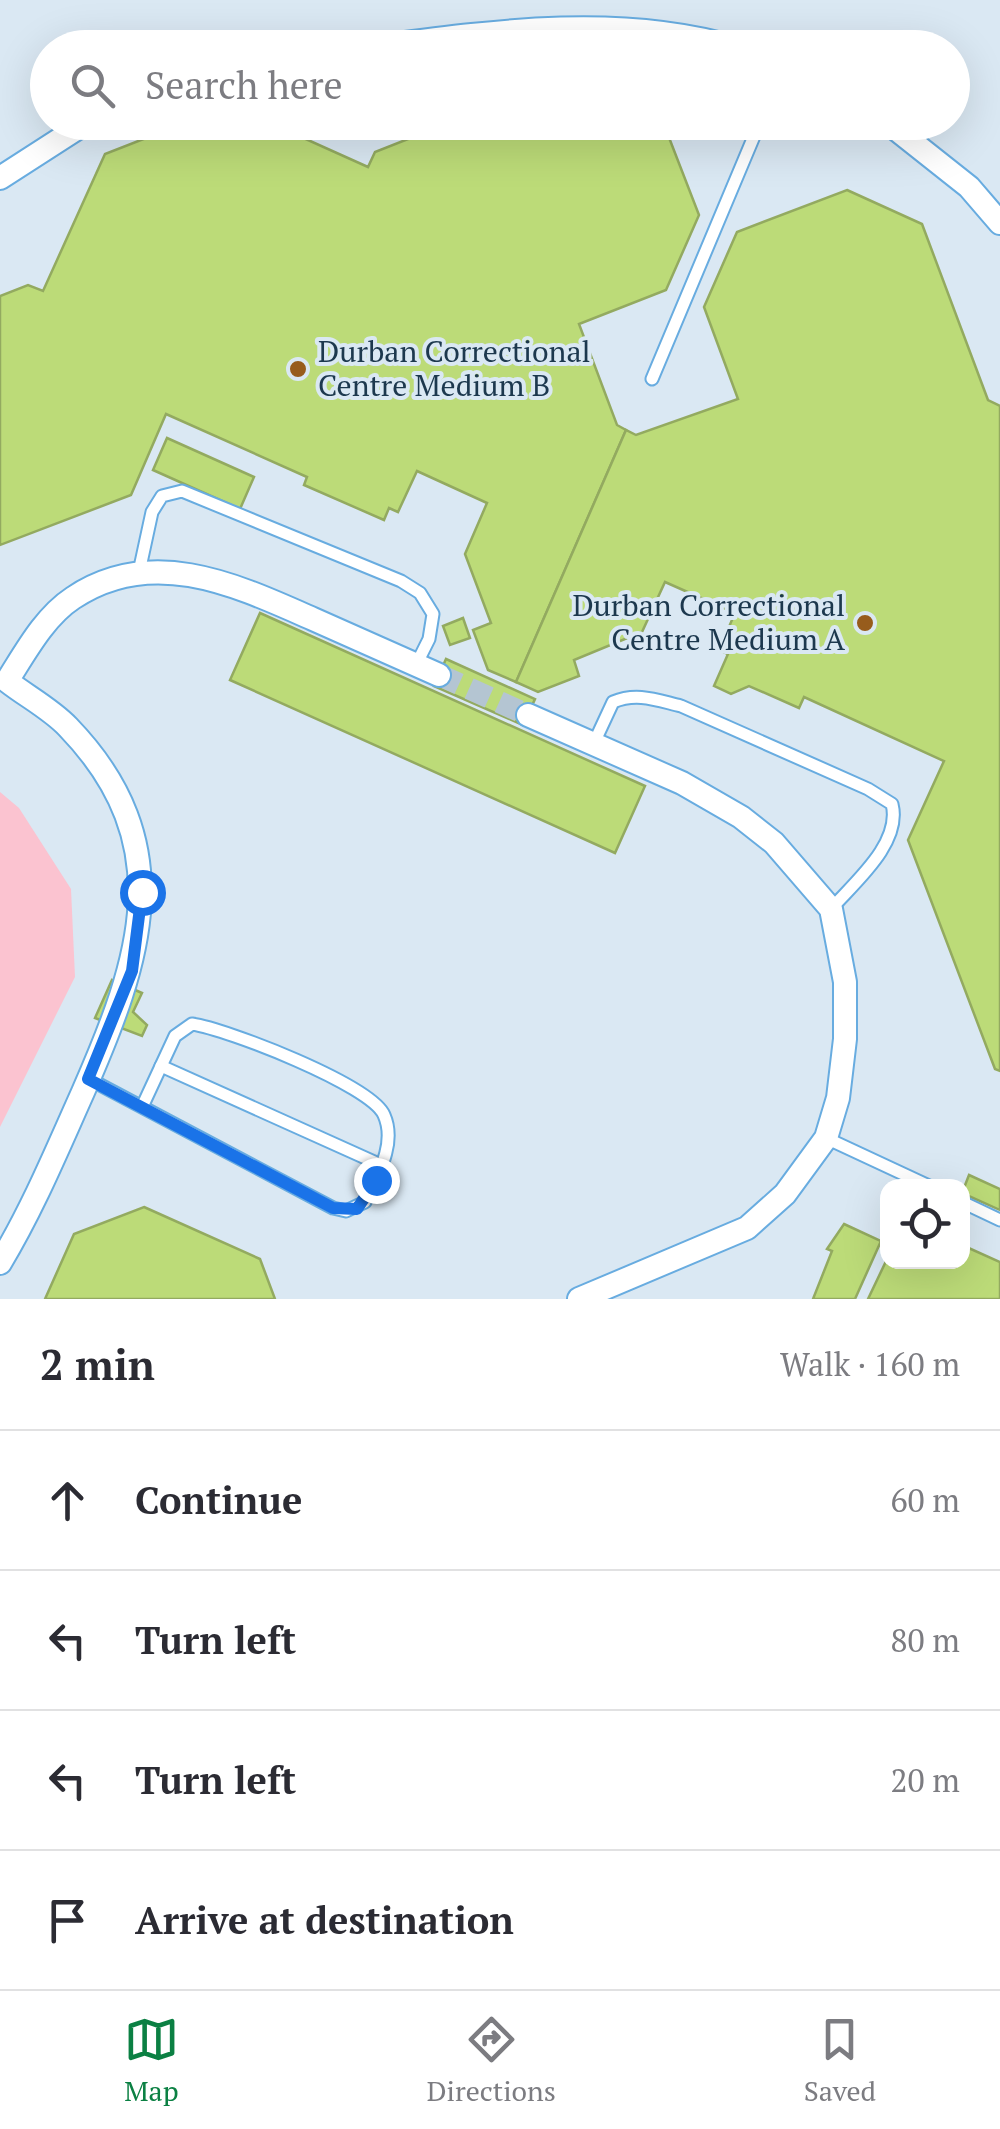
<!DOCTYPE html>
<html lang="en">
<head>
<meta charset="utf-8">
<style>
	body { margin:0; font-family:"PT Serif",serif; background:#f2f2f3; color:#2b2b33 }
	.controls { position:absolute; right:30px; bottom:30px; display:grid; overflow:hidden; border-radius:20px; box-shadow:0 10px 40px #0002 }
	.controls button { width:90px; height:90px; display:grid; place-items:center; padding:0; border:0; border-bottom:2px solid #e1e1e2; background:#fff; color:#2b2b33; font:50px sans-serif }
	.stop { position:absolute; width:30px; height:30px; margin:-22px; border:8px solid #1a73e8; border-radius:50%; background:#fff }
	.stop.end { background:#1a73e8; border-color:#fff; box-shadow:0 2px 10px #0008 }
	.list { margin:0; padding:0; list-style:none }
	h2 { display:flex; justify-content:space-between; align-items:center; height:130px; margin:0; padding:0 40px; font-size:42px }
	h2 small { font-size:32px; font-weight:400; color:#7c7c81 }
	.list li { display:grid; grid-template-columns:65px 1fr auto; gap:30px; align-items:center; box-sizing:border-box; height:140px; padding:0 40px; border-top:2px solid #e1e1e2 }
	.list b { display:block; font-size:38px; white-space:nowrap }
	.list em { font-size:32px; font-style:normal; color:#7c7c81 }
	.icon { flex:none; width:55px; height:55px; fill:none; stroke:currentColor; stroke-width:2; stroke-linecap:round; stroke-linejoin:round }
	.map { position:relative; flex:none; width:1000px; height:1299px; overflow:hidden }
	.search { position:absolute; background:#fff; box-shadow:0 10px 40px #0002; left:30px; right:30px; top:30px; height:110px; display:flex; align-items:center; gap:25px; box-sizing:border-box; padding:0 35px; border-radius:55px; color:#7c7c81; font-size:38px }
	.sheet { height:690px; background:#fff }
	nav { display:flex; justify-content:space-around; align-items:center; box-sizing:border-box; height:140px; border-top:2px solid #e1e1e2; background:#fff; font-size:28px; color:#7c7c81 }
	nav a { display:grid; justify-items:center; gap:5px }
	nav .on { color:#0b8043 }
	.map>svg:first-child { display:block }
	.green { fill:#fbc3d0 }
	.building { fill:#bcdb78; stroke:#93aa60; stroke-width:2.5 }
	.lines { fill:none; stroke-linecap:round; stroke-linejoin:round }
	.street-tunnel { stroke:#b4c5d2; stroke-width:22; stroke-dasharray:22 11; stroke-linecap:butt }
	.lane-casing { stroke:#68ace0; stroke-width:15 }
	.street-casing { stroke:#68ace0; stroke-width:26 }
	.lane { stroke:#fff; stroke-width:11 }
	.street { stroke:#fff; stroke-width:22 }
	.route { stroke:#1a73e8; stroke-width:12 }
	.poi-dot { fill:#975c1c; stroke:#dae8f3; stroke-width:4 }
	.labels { text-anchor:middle; stroke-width:8; stroke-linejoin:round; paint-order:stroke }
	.poi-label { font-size:30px; fill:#1c384e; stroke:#dae8f3; text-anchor:start }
</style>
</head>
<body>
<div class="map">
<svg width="1000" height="1299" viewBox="0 0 1000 1299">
	<rect width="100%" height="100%" fill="#dae8f3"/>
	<path class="green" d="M 0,792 L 19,808 L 71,889 L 75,977 L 0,1127 Z"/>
	<g class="building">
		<path d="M 187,122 L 268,122 L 368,167 L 375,152 L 451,122 L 663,122 L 699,215 L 666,290 L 579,324 L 617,425 L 626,430 L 516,682 L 488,670 L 473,630 L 491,623 L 465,554 L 487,503 L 417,471 L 398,512 L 389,508 L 384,520 L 304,485 L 307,477 L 166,414 L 131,495 L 0,545 L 0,296 L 28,285 L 43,291 L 105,154 Z"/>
		<path d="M 847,190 L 922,224 L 988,400 L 1000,406 L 1000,1071 L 995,1069 L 908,840 L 944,761 L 804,697 L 799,708 L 749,686 L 731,694 L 714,686 L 728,654 L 719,650 L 735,613 L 665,582 L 642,632 L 574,660 L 579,676 L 538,692 L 516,682 L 626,430 L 636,435 L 738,399 L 704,307 L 737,232 Z"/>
		<path d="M 167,438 L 254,477 L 240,509 L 153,470 Z"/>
		<path d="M 260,613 L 645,786 L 615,853 L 230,680 Z"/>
		<path d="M 463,618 L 470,638 L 450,645 L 443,626 Z"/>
		<path d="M 446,659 L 535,699 L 523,725 L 434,686 Z"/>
		<path d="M 112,980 L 142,993 L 133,1012 L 147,1025 L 142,1036 L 95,1018 Z"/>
		<path d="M 969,1175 L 1000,1189 L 1000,1210 L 962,1193 Z"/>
		<path d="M 144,1207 L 260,1259 L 275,1299 L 45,1299 L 74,1234 Z"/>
		<path d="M 844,1224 L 881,1241 L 855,1299 L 813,1299 L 832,1251 L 827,1249 Z"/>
		<path d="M 962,1245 L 1000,1262 L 1000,1299 L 868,1299 L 888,1257 L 888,1262 L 962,1262 Z"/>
	</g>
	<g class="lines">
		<path class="street-tunnel" d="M 439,675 L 528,715"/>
		<g class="lane-casing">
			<g id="lane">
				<path d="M 652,379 L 760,122"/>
				<path d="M 139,572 L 152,512 L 162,496 L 182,491 L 401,581 L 420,593 L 433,614 L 429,639 L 416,665"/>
				<path d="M 593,745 L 613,702 C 637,692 656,700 681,706 L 868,789 L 892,804 C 902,843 855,882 831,909"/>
				<path d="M 161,1066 L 381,1165"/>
				<path d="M 89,1079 L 333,1208 L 346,1211 L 365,1202 C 377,1176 397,1144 384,1115 C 371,1085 227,1029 192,1024 L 175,1036 L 142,1107"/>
				<path d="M 826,1138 L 929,1186"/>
				<path d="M 962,1202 L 1000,1220"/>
			</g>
		</g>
		<g class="street-casing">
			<g id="street">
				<path d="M 368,48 C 490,32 617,13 736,48"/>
				<path d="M 887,122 L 969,187 L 1000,223"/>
				<path d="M 0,178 L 87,122"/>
				<path d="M 528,715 L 682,783 L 741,817 L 774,843 L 831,909 L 845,982 L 845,1039 L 838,1098 L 826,1138 L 785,1194 L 747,1228 L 579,1299"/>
				<path d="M 0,1263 C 33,1208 57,1150 83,1092 C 141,960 181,844 68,727 C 51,709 26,696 7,681 C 25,653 44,617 73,598 C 152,545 236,585 313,619 C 355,638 397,656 439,675"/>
			</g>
		</g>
		<use href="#lane" class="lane"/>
		<use href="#street" class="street"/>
	</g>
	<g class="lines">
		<path class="route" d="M 142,892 L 132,971 L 88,1079 L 333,1208 L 357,1209 L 376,1180"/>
	</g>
	<g class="poi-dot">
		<circle cx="298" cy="369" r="10"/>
		<circle cx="865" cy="623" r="10"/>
	</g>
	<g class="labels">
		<g class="poi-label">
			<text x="318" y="362">Durban Correctional<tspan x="318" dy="34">Centre Medium B</tspan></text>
			<text x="845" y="616" text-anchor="end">Durban Correctional<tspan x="845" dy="34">Centre Medium A</tspan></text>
		</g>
	</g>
</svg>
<div class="controls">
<button><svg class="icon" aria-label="locate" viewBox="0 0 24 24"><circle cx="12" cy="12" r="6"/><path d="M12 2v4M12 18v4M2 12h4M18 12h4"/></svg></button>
</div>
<div class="stop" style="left:142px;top:892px"></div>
<div class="stop end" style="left:376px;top:1180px"></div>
<div class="search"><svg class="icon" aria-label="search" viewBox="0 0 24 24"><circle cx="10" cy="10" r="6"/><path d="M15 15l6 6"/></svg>Search here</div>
</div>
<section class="sheet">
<h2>2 min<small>Walk · 160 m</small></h2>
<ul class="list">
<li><svg class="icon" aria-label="ahead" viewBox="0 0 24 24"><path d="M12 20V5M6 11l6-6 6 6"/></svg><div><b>Continue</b></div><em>60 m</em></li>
<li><svg class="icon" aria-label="left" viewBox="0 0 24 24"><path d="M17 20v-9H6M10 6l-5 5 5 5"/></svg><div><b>Turn left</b></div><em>80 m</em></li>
<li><svg class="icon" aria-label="left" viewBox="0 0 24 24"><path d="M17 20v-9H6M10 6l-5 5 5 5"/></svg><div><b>Turn left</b></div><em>20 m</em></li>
<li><svg class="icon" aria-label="arrive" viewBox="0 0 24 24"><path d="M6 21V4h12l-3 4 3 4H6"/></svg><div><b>Arrive at destination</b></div></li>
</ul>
</section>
<nav>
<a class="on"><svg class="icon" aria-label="map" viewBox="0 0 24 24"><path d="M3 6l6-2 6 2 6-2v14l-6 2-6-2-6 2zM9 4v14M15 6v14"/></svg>Map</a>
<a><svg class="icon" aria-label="directions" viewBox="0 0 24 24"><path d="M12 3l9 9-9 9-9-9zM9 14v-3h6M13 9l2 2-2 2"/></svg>Directions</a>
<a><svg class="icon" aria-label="saved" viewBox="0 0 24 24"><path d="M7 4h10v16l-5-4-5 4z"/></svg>Saved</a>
</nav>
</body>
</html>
